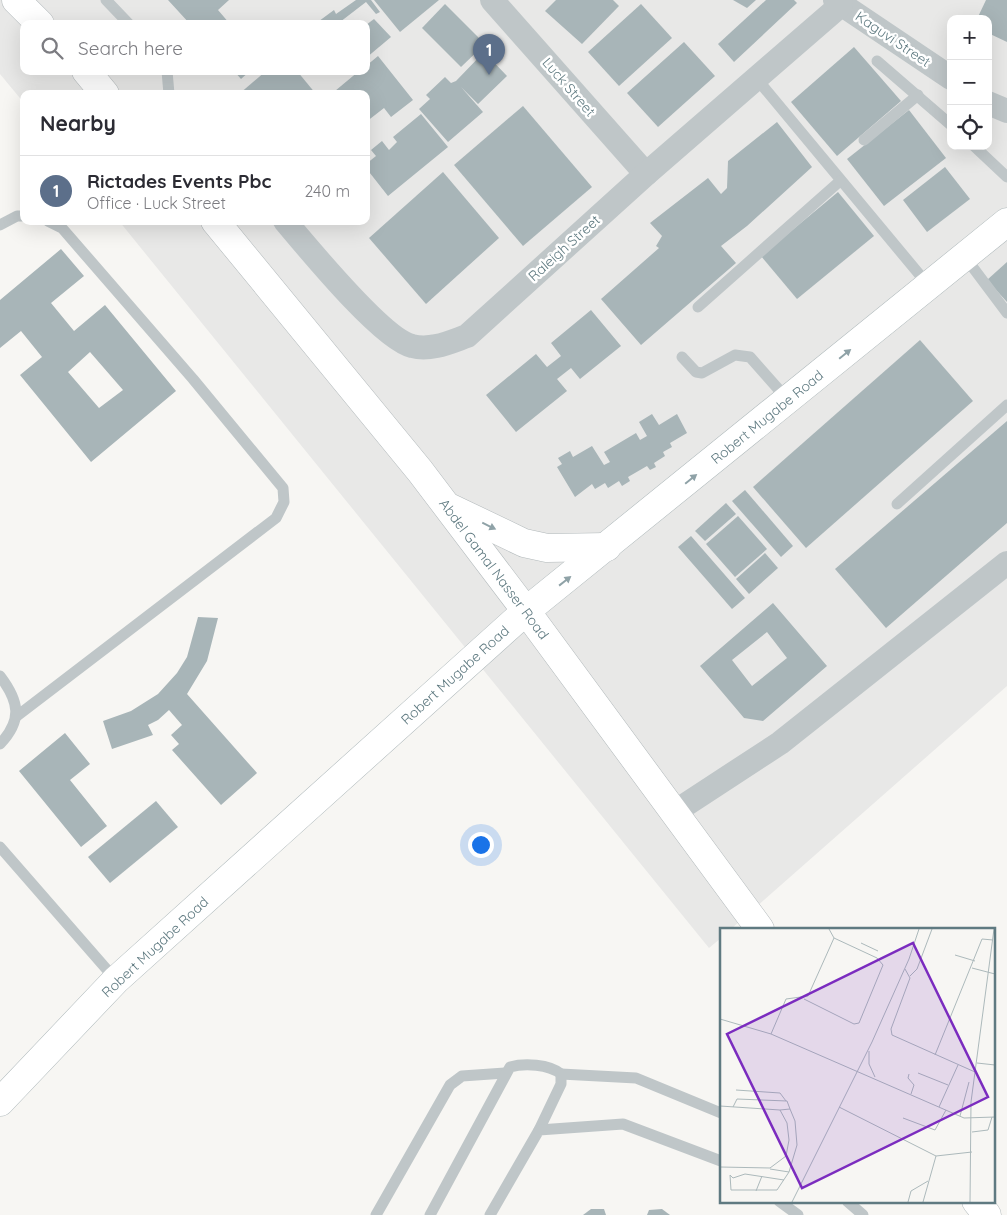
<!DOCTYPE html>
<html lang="en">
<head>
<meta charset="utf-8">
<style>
	body { margin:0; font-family:Quicksand,sans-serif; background:#f2f2f3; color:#2b2b33 }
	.controls { position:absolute; right:15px; top:15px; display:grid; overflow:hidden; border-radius:10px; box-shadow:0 5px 20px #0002 }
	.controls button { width:45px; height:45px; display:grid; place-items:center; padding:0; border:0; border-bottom:1px solid #e1e1e2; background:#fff; color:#2b2b33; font:25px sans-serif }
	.you { position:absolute; left:480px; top:844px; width:18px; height:18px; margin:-12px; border:4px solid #fff; border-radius:50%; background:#1a73e8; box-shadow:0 0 0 8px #1a73e833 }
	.badge { display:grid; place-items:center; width:32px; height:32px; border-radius:50%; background:#0f766e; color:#fff; font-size:16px; font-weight:700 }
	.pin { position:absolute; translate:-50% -41px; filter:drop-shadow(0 1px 2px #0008) }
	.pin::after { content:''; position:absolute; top:26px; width:18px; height:15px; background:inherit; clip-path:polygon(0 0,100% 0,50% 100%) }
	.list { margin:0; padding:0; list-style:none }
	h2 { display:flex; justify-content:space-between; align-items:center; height:65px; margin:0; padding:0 20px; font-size:21px }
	h2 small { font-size:16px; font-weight:400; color:#7c7c81 }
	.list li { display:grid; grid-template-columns:32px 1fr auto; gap:15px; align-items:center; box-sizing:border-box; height:70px; padding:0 20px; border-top:1px solid #e1e1e2 }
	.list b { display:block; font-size:19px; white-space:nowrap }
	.list p { margin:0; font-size:16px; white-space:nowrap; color:#7c7c81 }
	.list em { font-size:16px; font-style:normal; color:#7c7c81 }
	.icon { flex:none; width:28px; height:28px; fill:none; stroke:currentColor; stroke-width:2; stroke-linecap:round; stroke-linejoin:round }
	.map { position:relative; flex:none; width:1007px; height:1215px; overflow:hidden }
	.search { position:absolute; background:#fff; box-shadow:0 5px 20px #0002; left:20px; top:20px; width:350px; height:55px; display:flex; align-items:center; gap:12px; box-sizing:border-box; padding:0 18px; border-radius:10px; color:#7c7c81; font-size:19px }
	.panel { position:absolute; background:#fff; box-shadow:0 5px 20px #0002; left:20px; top:90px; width:350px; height:135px; border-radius:10px }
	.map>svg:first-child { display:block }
	.built { fill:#e8e8e7; fill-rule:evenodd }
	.building { fill:#a8b5b8; fill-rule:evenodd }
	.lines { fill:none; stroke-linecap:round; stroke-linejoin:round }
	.secondary-casing { stroke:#afb9bb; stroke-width:29 }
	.trunk-casing { stroke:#b2b9bb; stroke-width:29 }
	.service { stroke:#bfc6c8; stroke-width:11 }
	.minor { stroke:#bfc6c8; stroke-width:24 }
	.secondary { stroke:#fff; stroke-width:28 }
	.trunk { stroke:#fff; stroke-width:28 }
	.oneway { fill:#8fa2a7 }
	.labels { text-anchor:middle; stroke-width:5; stroke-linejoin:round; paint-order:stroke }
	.street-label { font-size:14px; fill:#5f7a81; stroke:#fff }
	.inset-road { fill:none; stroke:#acb9bb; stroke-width:1 }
	.view { fill:#7b2cbf; fill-opacity:0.15; stroke:#7b2cbf; stroke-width:2.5 }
	.inset-edge { fill:none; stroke:#5f7a81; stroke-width:2.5 }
</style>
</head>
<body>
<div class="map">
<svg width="1007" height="1215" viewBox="0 0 1007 1215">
	<rect width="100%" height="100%" fill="#f7f6f3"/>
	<path class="built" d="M 0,0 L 1007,0 L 1007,686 L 731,929 L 721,929 L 721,938 L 709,948 L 119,221 L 366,221 L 366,94 L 24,94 L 24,103 L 0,74 ZM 951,19 L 988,19 L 988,146 L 951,146 ZM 24,24 L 366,24 L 366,71 L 24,71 Z"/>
	<g class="building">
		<path d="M 168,0 L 229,0 L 218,10 L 230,24 L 190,24 Z"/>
		<path d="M 356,0 L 371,0 L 380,12 L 376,14 L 366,2 L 340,22 L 342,24 L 315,24 L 334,10 L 336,14 Z"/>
		<path d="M 374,0 L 439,0 L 400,32 Z"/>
		<path d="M 556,0 L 613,0 L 619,6 L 582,44 L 545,11 Z"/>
		<path d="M 733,0 L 756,0 L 747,8 Z"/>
		<path d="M 766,0 L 794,0 L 797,3 L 734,62 L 718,44 Z"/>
		<path d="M 986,0 L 1007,0 L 1007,42 L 988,33 L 988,19 L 977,19 Z"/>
		<path d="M 445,4 L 485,44 L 461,67 L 422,28 Z"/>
		<path d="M 641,4 L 672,38 L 619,86 L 588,52 Z"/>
		<path d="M 374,19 L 391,37 L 366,58 L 366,25 Z"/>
		<path d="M 684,42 L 715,76 L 658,127 L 627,93 Z"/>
		<path d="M 854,47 L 901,101 L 837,156 L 791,102 Z"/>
		<path d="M 484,52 L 507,76 L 478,104 L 461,87 L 483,112 L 448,142 L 419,109 L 430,99 L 426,95 L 445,77 L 451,83 L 456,81 Z"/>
		<path d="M 378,56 L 413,100 L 391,117 L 384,108 L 366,122 L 366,94 L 337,94 L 335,91 L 359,71 L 366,71 L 366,66 Z"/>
		<path d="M 234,71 L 250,71 L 241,79 Z"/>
		<path d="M 266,71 L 297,71 L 316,94 L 239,94 Z"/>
		<path d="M 523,106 L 592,187 L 523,246 L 454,165 Z"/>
		<path d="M 909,110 L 946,158 L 884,206 L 847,159 Z"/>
		<path d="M 421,114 L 448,147 L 388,196 L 366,168 L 366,164 L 376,156 L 371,150 L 382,141 L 389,150 L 397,142 L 393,137 Z"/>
		<path d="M 777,122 L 812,167 L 747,226 L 721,246 L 736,263 L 641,345 L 601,299 L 659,248 L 656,246 L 662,236 L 650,223 L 708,178 L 721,194 L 727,188 L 728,161 Z"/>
		<path d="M 945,167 L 970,199 L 927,232 L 903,200 Z"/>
		<path d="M 443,172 L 499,238 L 426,304 L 369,238 Z"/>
		<path d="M 838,192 L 874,236 L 797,299 L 761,256 Z"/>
		<path d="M 61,249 L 84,276 L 51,303 L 74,331 L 105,305 L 176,391 L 91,462 L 20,375 L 42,357 L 21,331 L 0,348 L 0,300 ZM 90,352 L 123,390 L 99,408 L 68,372 Z"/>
		<path d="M 1007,262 L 1007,302 L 987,280 Z"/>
		<path d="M 591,310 L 621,346 L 580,379 L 571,368 L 557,379 L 567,391 L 516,432 L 486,395 L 536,354 L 547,367 L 561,356 L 551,343 Z"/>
		<path d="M 920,340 L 973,401 L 806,548 L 753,487 Z"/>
		<path d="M 652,414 L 659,425 L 677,414 L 687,433 L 670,443 L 672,447 L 663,452 L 665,456 L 654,463 L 656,467 L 650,470 L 647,466 L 628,477 L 630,481 L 622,486 L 619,481 L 608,488 L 605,483 L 595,489 L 592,484 L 575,497 L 557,467 L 562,464 L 558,458 L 570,451 L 573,457 L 592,446 L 604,465 L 610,462 L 604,452 L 636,433 L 640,440 L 647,436 L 639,422 Z"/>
		<path d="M 1007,421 L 1007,523 L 886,628 L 835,569 Z"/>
		<path d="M 745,490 L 793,546 L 781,557 L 732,501 Z"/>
		<path d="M 726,503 L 736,514 L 705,541 L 695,531 Z"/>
		<path d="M 738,516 L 767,549 L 735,577 L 706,544 Z"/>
		<path d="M 691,536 L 745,598 L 732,609 L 678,547 Z"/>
		<path d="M 765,553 L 778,568 L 749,594 L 736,579 Z"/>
		<path d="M 773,603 L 827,666 L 763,721 L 744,718 L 700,666 ZM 767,632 L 787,658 L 752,686 L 732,660 Z"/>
		<path d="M 198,617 L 218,618 L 207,661 L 187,694 L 257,773 L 221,805 L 172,750 L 179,744 L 171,735 L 182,725 L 169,710 L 158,720 L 148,725 L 153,735 L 112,749 L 103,721 L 131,711 L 158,694 L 177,673 L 187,657 Z"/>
		<path d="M 65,733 L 90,764 L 70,780 L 107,826 L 81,847 L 19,771 Z"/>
		<path d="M 156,801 L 178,827 L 110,883 L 88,857 Z"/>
		<path d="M 591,1209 L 604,1209 L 606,1215 L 583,1215 Z"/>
		<path d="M 662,1209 L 670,1215 L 647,1215 L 649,1210 Z"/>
	</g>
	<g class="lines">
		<g class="secondary-casing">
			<path id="secondary" d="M 0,1102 L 116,980 L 526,611 L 1007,222"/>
		</g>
		<g class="trunk-casing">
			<g id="trunk">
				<path d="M 16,0 L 40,24"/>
				<path d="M 86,71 L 105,94"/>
				<path d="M 215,221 L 420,471 L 526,611 L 760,929"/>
				<path d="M 451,508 L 524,543 L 547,548 L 607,547"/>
				<path d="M 976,1201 L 987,1215"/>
			</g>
		</g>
		<g class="service">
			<path d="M 106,0 L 129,24"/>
			<path d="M 877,61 L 951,125"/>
			<path d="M 167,71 L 169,94"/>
			<path d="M 756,78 L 929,286"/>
			<path d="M 864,140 L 918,95"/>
			<path d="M 974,146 L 1007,177"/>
			<path d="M 0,225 L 17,216 L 24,216"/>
			<path d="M 965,257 L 1007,313"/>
			<path d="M 698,307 L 840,181"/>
			<path d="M 682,357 L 696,372 L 702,373 L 735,355 L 750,357 L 788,400"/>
			<path d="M 897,504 L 1007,405"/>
			<path d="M 0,676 C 19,701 23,720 0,744"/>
			<path d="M 17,716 L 276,518 L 284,502 L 283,488 L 193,379 L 62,228 L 48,221"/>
			<path d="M 0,847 L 116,980"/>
			<path d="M 561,1074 L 636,1078 L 721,1113"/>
			<path d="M 779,1201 L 798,1215"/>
			<path d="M 847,1201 L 863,1215"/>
			<path d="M 376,1215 L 450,1085 L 462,1076 L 505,1073"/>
			<path d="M 430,1215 L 510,1067 C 524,1063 549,1064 561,1074 L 561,1084 L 539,1130"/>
			<path d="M 490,1215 L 539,1130 L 623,1124 L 721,1161"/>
		</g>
		<g class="minor">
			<path d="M 492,0 L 646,174"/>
			<path d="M 835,0 L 951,78"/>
			<path d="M 988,103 L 1007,111"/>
			<path d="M 285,221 C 308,248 382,339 412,346 C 431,351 450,342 467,336 L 646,174 L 841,5"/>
			<path d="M 673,813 L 780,743 L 1007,563"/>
		</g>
		<use href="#secondary" class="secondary"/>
		<use href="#trunk" class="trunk"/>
	</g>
	<defs><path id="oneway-solid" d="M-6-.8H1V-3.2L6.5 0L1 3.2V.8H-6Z" transform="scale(1.25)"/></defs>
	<g class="oneway">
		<use href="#oneway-solid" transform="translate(845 354) rotate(-39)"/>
		<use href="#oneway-solid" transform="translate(691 479) rotate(-39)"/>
		<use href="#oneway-solid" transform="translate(489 526) rotate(26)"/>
		<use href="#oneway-solid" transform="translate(565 581) rotate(-38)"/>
	</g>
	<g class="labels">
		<g class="street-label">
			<text transform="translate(893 39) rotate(34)" y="5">Kaguvi Street</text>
			<text transform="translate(569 87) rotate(49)" y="5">Luck Street</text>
			<text transform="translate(564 248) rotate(-42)" y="5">Raleigh Street</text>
			<text transform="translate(767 417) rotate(-39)" y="5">Robert Mugabe Road</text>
			<text transform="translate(494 569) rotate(53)" y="5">Abdel Gamal Nasser Road</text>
			<text transform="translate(455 675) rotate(-42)" y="5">Robert Mugabe Road</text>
			<text transform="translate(155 947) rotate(-43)" y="5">Robert Mugabe Road</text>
		</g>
	</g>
	<g transform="translate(720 928)">
		<rect width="275" height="275" fill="#f7f6f3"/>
		<path class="inset-road" d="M 141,15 L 158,23M 235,27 L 255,33M 252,40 L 275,46M 185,41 L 190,50 L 171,101 L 172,107 L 255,144M 190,48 L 197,41 L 212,1M 84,71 L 134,96 L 139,95 L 163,37 L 157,30 L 114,10M 0,91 L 51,106 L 244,190 L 275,189M 51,106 L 66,71 L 88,68 L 114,10 L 109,1M 149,123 L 149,136 L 155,149M 215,127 L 262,11 L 273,12M 257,135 L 275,137M 198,145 L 228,157M 189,146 L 188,150 L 194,157 L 191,166M 16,162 L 60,165 L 66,173M 0,178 L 60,182 L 67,195 L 69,212 L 66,228 L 50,240 L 0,239M 13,179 L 17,171 L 67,173 L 70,181 L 60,182M 119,179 L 216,228M 219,179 L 238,137M 240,188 L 249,154M 183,190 L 215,202 L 226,182M 252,204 L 268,202 L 272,189M 50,241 L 69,244M 10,247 L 11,262 L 57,262 L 69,244 L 77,217 L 75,193 L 70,181M 10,247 L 13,250 L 25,246 L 64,252M 36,263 L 42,248M 72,274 L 152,114 L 189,31 L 199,1M 188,274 L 191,263 L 208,253M 203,274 L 216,228 L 252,224M 250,274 L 251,174 L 274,1"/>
		<path class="view" d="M 193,15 L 268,169 L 82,260 L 7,106 Z"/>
		<rect width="275" height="275" class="inset-edge"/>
	</g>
</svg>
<div class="controls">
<button>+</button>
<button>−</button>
<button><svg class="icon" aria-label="locate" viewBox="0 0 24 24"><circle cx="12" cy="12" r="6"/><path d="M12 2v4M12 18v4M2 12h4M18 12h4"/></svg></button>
</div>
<div class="you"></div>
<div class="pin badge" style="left:489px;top:75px;background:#5c6f8a">1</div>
<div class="search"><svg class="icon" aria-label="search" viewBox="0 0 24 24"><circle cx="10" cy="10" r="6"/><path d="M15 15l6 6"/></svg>Search here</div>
<section class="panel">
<h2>Nearby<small></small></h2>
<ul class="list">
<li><span class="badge" style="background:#5c6f8a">1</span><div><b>Rictades Events Pbc</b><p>Office · Luck Street</p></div><em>240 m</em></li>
</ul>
</section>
</div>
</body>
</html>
